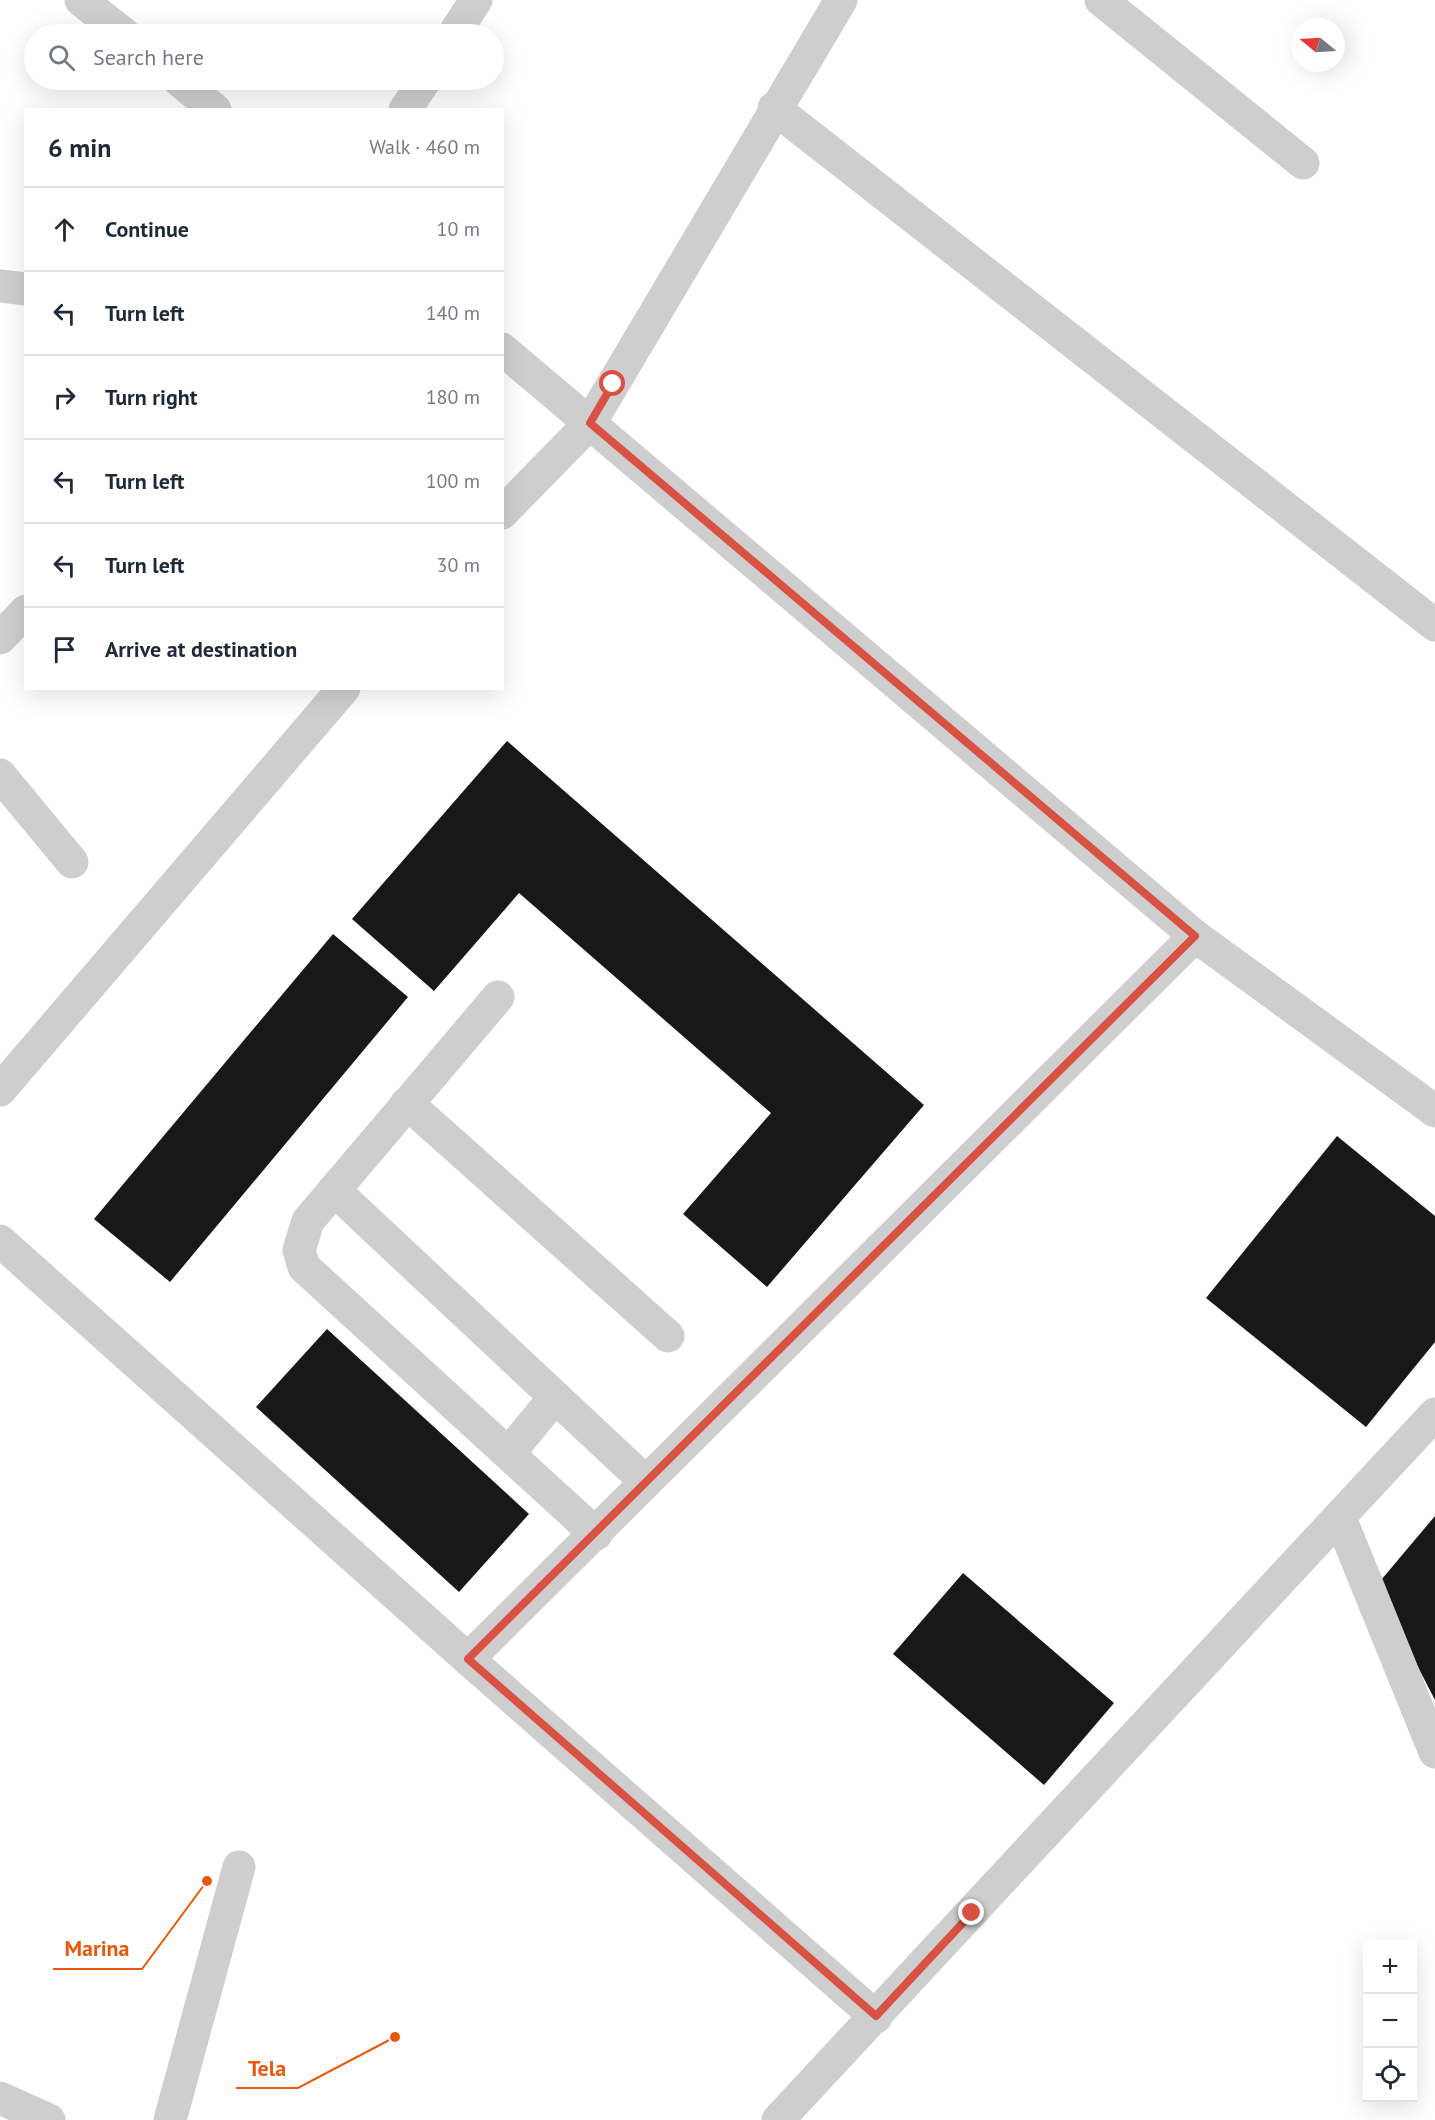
<!DOCTYPE html>
<html lang="en">
<head>
<meta charset="utf-8">
<style>
	body { margin:0; font-family:"PT Sans",sans-serif; background:#f2f2f3; color:#1f2937 }
	.controls { position:absolute; right:18px; bottom:18px; display:grid; overflow:hidden; border-radius:0px; box-shadow:0 6px 24px #0002 }
	.controls button { width:54px; height:54px; display:grid; place-items:center; padding:0; border:0; border-bottom:2px solid #e0e1e3; background:#fff; color:#1f2937; font:30px sans-serif }
	.compass { position:absolute; left:1291px; top:18px; width:54px; height:54px; border-radius:50%; background:#fff; box-shadow:0 6px 24px #0002; rotate:288deg }
	.stop { position:absolute; width:18px; height:18px; margin:-14px; border:4px solid #d85143; border-radius:50%; background:#fff }
	.stop.end { background:#d85143; border-color:#fff; box-shadow:0 2px 6px #0008 }
	.list { margin:0; padding:0; list-style:none }
	h2 { display:flex; justify-content:space-between; align-items:center; height:78px; margin:0; padding:0 24px; font-size:26px }
	h2 small { font-size:20px; font-weight:400; color:#747a83 }
	.list li { display:grid; grid-template-columns:39px 1fr auto; gap:18px; align-items:center; box-sizing:border-box; height:84px; padding:0 24px; border-top:2px solid #e0e1e3 }
	.list b { display:block; font-size:22px; white-space:nowrap }
	.list em { font-size:20px; font-style:normal; color:#747a83 }
	.icon { flex:none; width:33px; height:33px; fill:none; stroke:currentColor; stroke-width:2; stroke-linecap:round; stroke-linejoin:round }
	.map { position:relative; flex:none; width:1435px; height:2120px; overflow:hidden }
	.search { position:absolute; background:#fff; box-shadow:0 6px 24px #0002; left:24px; top:24px; width:480px; height:66px; display:flex; align-items:center; gap:15px; box-sizing:border-box; padding:0 21px; border-radius:33px; color:#747a83; font-size:22px }
	.panel { position:absolute; background:#fff; box-shadow:0 6px 24px #0002; left:24px; top:108px; width:480px; height:582px; border-radius:0px }
	.map>svg:first-child { display:block }
	.building { fill:#181818 }
	.lines { fill:none; stroke-linecap:round; stroke-linejoin:round }
	.minor { stroke:#cecece; stroke-width:33 }
	.route { stroke:#d85143; stroke-width:8 }
	.leader { fill:none; stroke:#e8590c; stroke-width:2 }
	.callout-dot { fill:#e8590c; stroke:#fff; stroke-width:2 }
	.callout-label { font-size:22px; text-anchor:middle; font-weight:bold; fill:#e8590c; stroke:#fff; stroke-width:6; stroke-linejoin:round; paint-order:stroke }
</style>
</head>
<body>
<div class="map">
<svg width="1435" height="2120" viewBox="0 0 1435 2120">
	<rect width="100%" height="100%" fill="#fff"/>
	<g class="building">
		<path d="M 507,741 L 924,1105 L 767,1287 L 683,1214 L 771,1113 L 519,893 L 434,991 L 352,919 Z"/>
		<path d="M 333,934 L 408,997 L 170,1282 L 94,1219 Z"/>
		<path d="M 1337,1136 L 1435,1216 L 1435,1342 L 1366,1427 L 1206,1298 Z"/>
		<path d="M 327,1329 L 529,1514 L 459,1592 L 256,1407 Z"/>
		<path d="M 1435,1516 L 1435,1700 L 1376,1586 Z"/>
		<path d="M 963,1573 L 1114,1703 L 1044,1785 L 893,1654 Z"/>
	</g>
	<g class="lines">
		<g class="minor">
			<path d="M 81,0 L 124,34"/>
			<path d="M 1101,0 L 1303,163"/>
			<path d="M 454,34 L 476,0"/>
			<path d="M 179,80 L 215,110"/>
			<path d="M 774,108 L 1435,625"/>
			<path d="M 405,110 L 425,80"/>
			<path d="M 0,286 L 26,289"/>
			<path d="M 502,349 L 1195,936 L 1435,1111"/>
			<path d="M 502,513 L 590,423 L 841,0"/>
			<path d="M 0,638 L 26,611"/>
			<path d="M 0,775 L 72,862"/>
			<path d="M 498,997 L 308,1221 L 299,1250 L 304,1267 L 596,1534"/>
			<path d="M 0,1090 L 344,688"/>
			<path d="M 407,1103 L 668,1336"/>
			<path d="M 334,1190 L 646,1482"/>
			<path d="M 0,1241 L 468,1659 L 876,2017"/>
			<path d="M 509,1453 L 555,1397"/>
			<path d="M 1340,1518 L 1435,1752"/>
			<path d="M 468,1659 L 1195,936"/>
			<path d="M 0,2098 L 49,2120"/>
			<path d="M 170,2120 L 239,1867"/>
			<path d="M 778,2120 L 1435,1414"/>
		</g>
	</g>
	<g class="lines">
		<path class="route" d="M 613,384 L 590,423 L 1195,936 L 468,1659 L 876,2016 L 972,1913"/>
	</g>
	<path class="leader" d="M207 1881L142 1969H53M395 2037L298 2088H236"/>
	<g class="callout-dot">
		<circle cx="207" cy="1881" r="6"/>
		<circle cx="395" cy="2037" r="6"/>
	</g>
	<g class="callout-label">
		<text x="97" y="1956">Marina</text>
		<text x="267" y="2076">Tela</text>
	</g>
</svg>
<div class="controls">
<button>+</button>
<button>−</button>
<button><svg class="icon" aria-label="locate" viewBox="0 0 24 24"><circle cx="12" cy="12" r="6"/><path d="M12 2v4M12 18v4M2 12h4M18 12h4"/></svg></button>
</div>
<svg class="compass" viewBox="-18 -18 36 36"><path d="M0-13l5 13h-10z" fill="#e53935"/><path d="M0 13l5-13h-10z" fill="#747a83"/></svg>
<div class="stop" style="left:613px;top:384px"></div>
<div class="stop end" style="left:972px;top:1913px"></div>
<div class="search"><svg class="icon" aria-label="search" viewBox="0 0 24 24"><circle cx="10" cy="10" r="6"/><path d="M15 15l6 6"/></svg>Search here</div>
<section class="panel">
<h2>6 min<small>Walk · 460 m</small></h2>
<ul class="list">
<li><svg class="icon" aria-label="ahead" viewBox="0 0 24 24"><path d="M12 20V5M6 11l6-6 6 6"/></svg><div><b>Continue</b></div><em>10 m</em></li>
<li><svg class="icon" aria-label="left" viewBox="0 0 24 24"><path d="M17 20v-9H6M10 6l-5 5 5 5"/></svg><div><b>Turn left</b></div><em>140 m</em></li>
<li><svg class="icon" aria-label="right" viewBox="0 0 24 24"><path d="M7 20v-9h11M14 6l5 5-5 5"/></svg><div><b>Turn right</b></div><em>180 m</em></li>
<li><svg class="icon" aria-label="left" viewBox="0 0 24 24"><path d="M17 20v-9H6M10 6l-5 5 5 5"/></svg><div><b>Turn left</b></div><em>100 m</em></li>
<li><svg class="icon" aria-label="left" viewBox="0 0 24 24"><path d="M17 20v-9H6M10 6l-5 5 5 5"/></svg><div><b>Turn left</b></div><em>30 m</em></li>
<li><svg class="icon" aria-label="arrive" viewBox="0 0 24 24"><path d="M6 21V4h12l-3 4 3 4H6"/></svg><div><b>Arrive at destination</b></div></li>
</ul>
</section>
</div>
</body>
</html>
